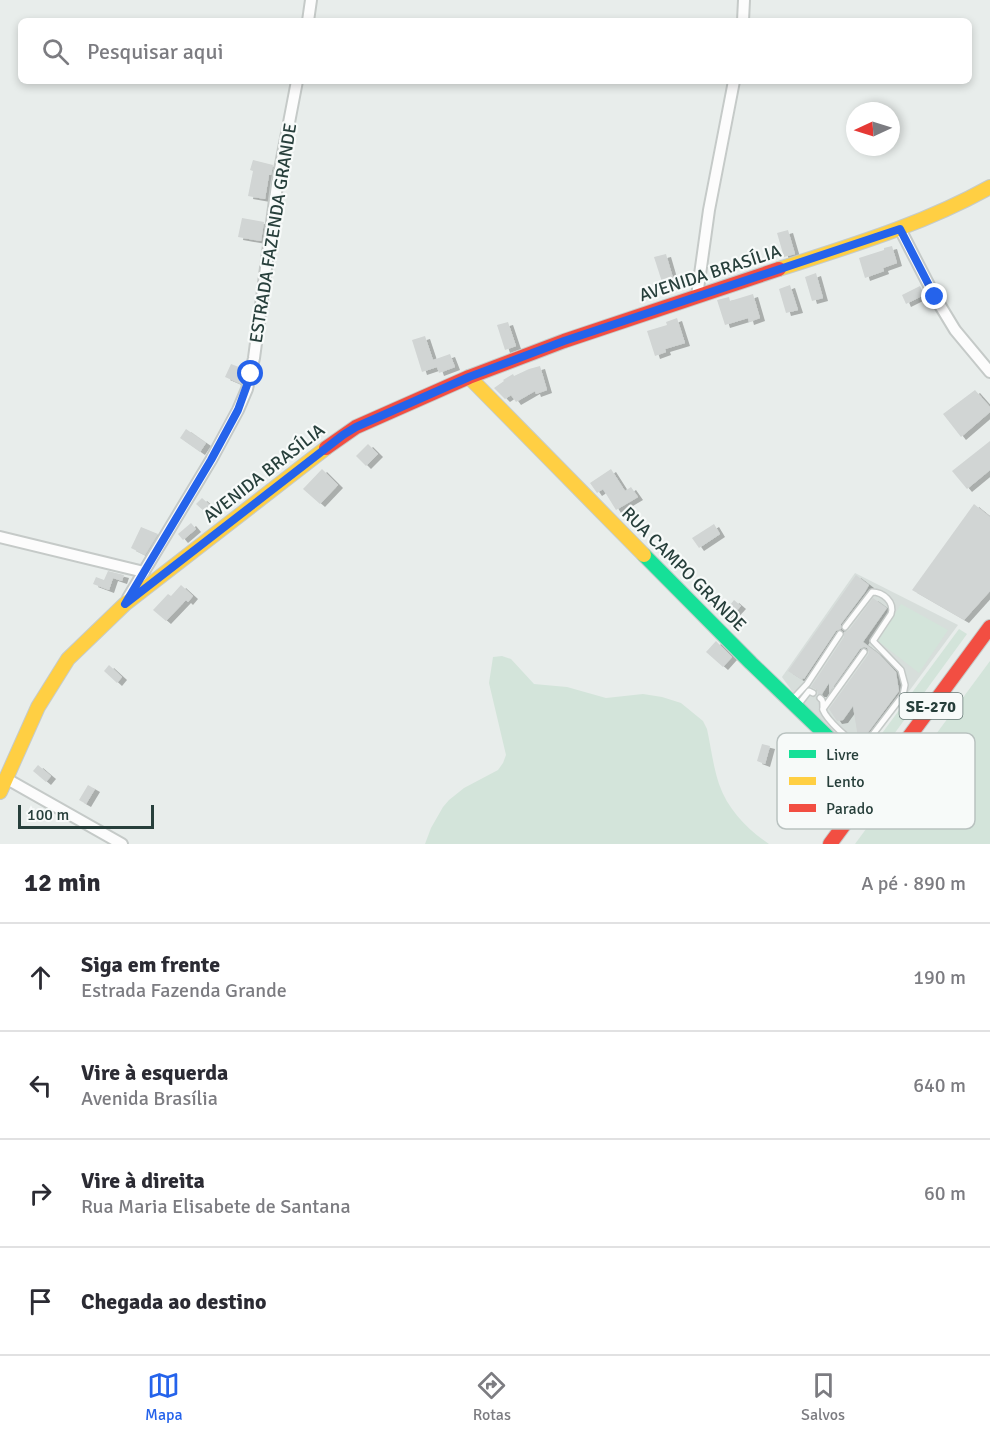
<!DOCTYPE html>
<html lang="pt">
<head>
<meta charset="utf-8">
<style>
	body { margin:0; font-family:Signika,sans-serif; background:#f2f2f3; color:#2b2b33 }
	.compass { position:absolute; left:846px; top:102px; width:54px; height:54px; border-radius:50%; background:#fff; box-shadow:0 3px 9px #0003; rotate:266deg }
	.scale { position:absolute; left:18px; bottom:15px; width:136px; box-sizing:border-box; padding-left:6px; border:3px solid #273f3b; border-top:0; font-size:16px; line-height:21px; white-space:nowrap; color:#273f3b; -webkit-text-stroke:4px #f7faf9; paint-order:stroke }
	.stop { position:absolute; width:18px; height:18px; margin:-14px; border:4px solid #2563eb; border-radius:50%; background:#fff }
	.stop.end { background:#2563eb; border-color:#fff; box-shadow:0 2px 6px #0008 }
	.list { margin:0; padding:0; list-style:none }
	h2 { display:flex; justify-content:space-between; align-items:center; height:78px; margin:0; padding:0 24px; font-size:26px }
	h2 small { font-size:20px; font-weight:400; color:#7c7c81 }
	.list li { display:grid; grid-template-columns:39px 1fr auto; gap:18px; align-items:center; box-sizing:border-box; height:108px; padding:0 24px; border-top:2px solid #e1e1e2 }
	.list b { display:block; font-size:22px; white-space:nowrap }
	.list p { margin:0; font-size:20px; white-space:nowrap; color:#7c7c81 }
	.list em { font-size:20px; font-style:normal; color:#7c7c81 }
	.icon { flex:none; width:33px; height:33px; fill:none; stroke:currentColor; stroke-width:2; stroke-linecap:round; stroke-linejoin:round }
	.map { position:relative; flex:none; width:990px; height:844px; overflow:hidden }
	.search { position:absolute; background:#fff; box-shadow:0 3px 9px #0003; left:18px; right:18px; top:18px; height:66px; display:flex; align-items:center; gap:15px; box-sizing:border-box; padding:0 21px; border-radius:9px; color:#7c7c81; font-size:22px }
	.sheet { height:510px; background:#fff }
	nav { display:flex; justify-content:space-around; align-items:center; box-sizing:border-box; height:84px; border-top:2px solid #e1e1e2; background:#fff; font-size:16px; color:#7c7c81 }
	nav a { display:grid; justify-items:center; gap:3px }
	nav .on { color:#2563eb }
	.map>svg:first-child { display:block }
	.built { fill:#d7dedb }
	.green { fill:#d3e4da }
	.building { fill:#d1d5d4; filter:url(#shadow) }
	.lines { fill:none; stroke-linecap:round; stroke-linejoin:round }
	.lane-casing { stroke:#c5cac8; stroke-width:8 }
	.street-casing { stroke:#c5cac8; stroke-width:14 }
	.fast-casing { stroke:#c5cbc9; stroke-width:16 }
	.slow-casing { stroke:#c5cbc9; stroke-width:16 }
	.jam-casing { stroke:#c5cbc9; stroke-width:16 }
	.lane { stroke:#fcfcfc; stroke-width:5 }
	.street { stroke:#fcfcfc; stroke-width:10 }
	.fast { stroke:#16e098; stroke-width:14 }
	.slow { stroke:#ffcf43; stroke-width:14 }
	.jam { stroke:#f24e42; stroke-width:14 }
	.route { stroke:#2563eb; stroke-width:8 }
	.labels { text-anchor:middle; stroke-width:4.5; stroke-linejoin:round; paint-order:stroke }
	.shield { fill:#f7faf9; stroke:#657774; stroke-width:1.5 }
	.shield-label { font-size:16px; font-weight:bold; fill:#273f3b }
	.street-label { font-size:18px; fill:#273f3b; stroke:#f7faf9 }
	.key { fill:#f7faf9; stroke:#b9c2c0; stroke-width:1.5 }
	.key-label { font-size:16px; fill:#273f3b }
</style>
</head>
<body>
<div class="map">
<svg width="990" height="844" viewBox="0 0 990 844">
	<defs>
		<filter id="shadow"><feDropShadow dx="5" dy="3" stdDeviation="0" flood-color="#0004"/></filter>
	</defs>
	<rect width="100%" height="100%" fill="#e8edeb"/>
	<path class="built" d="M 855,573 L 958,625 L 858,760 L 792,691 L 782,677 Z"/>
	<g class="green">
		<path d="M 901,604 L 948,630 L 919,673 L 878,641 Z"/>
		<path d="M 959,629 L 967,634 L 870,767 L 863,759 Z"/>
		<path d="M 502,656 L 511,659 L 534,684 L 567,687 L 606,698 L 643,694 L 662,697 L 681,703 L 703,721 L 707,729 C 711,747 713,766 719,784 C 728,810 747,829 769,844 L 425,844 L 431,828 L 443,807 L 449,800 L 464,788 L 498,770 L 503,763 L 506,755 L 489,683 L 493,657 Z"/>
		<path d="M 990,661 L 990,844 L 855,844 Z"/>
	</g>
	<g class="building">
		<path d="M 253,160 L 273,165 L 271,175 L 269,175 L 265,199 L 248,196 L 253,171 L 250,170 Z"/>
		<path d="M 242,218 L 264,222 L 261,241 L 238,237 Z"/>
		<path d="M 788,230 L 795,254 L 784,257 L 777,233 Z"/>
		<path d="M 892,246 L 897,263 L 883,268 L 884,271 L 865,278 L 859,258 L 884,250 L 884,248 Z"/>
		<path d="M 666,254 L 673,278 L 662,282 L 654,257 Z"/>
		<path d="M 816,273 L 823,298 L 812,301 L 805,277 Z"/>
		<path d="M 790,285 L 798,310 L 786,313 L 779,289 Z"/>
		<path d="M 920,286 L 924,295 L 906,304 L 902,295 Z"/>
		<path d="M 753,294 L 760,318 L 749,322 L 748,318 L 725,325 L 717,300 L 729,297 L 730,301 Z"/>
		<path d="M 677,318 L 685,343 L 665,349 L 666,352 L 655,356 L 647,331 L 667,325 L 666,322 Z"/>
		<path d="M 508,322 L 516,346 L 505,350 L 497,325 Z"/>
		<path d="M 425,336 L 433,360 L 450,354 L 455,367 L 439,373 L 437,367 L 422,372 L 412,340 Z"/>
		<path d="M 231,364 L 244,369 L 241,384 L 225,377 Z"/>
		<path d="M 540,366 L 547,390 L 536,394 L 535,391 L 516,402 L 511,395 L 505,399 L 494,388 L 504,381 L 503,380 L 513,374 L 514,376 L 529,369 Z"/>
		<path d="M 975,390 L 990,407 L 990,412 L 961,437 L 943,414 Z"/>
		<path d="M 186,429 L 206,443 L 200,452 L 180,438 Z"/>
		<path d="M 990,441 L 990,470 L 967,489 L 952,471 Z"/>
		<path d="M 368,444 L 378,454 L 366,466 L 356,456 Z"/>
		<path d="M 322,469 L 338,485 L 320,504 L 303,489 Z"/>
		<path d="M 611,469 L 625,491 L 631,487 L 638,497 L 616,510 L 603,489 L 597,493 L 590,483 Z"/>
		<path d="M 202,498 L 212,507 L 206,513 L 196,504 Z"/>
		<path d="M 974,504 L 990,517 L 990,591 L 964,620 L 912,590 Z"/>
		<path d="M 191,523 L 196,529 L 183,540 L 178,534 Z"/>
		<path d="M 714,524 L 720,534 L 699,548 L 692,538 Z"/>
		<path d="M 141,527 L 158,534 L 145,555 L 131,548 Z"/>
		<path d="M 108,571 L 124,575 L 122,581 L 113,578 L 109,590 L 93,584 L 96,577 L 104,580 Z"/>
		<path d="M 856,575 L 869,585 L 865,592 L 841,624 L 841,629 L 836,631 L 804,679 L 803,678 L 802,680 L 788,671 Z"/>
		<path d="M 181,585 L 193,596 L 188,602 L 186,600 L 166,621 L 153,610 L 168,594 L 171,596 Z"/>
		<path d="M 873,598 L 887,608 L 863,642 L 879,654 L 896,672 L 899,691 L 864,738 L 858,738 L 853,706 L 843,720 L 837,721 L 829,709 L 868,655 L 869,652 L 867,648 L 864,647 L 860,649 L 829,693 L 829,683 L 822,694 L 818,694 L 817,690 L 811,687 L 844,637 L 844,632 L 849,630 Z"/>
		<path d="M 734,600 L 741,606 L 729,619 L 723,614 Z"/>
		<path d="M 716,641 L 732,657 L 723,667 L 706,652 Z"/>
		<path d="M 109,665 L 122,677 L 117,683 L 104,671 Z"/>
		<path d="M 762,744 L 770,746 L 765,764 L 757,761 Z"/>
		<path d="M 38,765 L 51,776 L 46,782 L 33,771 Z"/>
		<path d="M 88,785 L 95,789 L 86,804 L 79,800 Z"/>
	</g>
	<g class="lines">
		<g class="lane-casing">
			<g id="lane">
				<path d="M 820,698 L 822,700 C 823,701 823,708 823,710 C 827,720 850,742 860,745 L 867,742 L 903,695 L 905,685 L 901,670 L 873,641 L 891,614 C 895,602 883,592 872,592 L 845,627"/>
				<path d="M 792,700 L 807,684 L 840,634"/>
				<path d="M 798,705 L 809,691 L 813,693"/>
				<path d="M 823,709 L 864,652"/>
			</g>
		</g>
		<g class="street-casing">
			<g id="street">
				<path d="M 308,21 L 311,0"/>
				<path d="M 743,21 L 744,0"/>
				<path d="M 900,229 L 935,297 L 955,330 L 990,372"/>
				<path d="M 697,296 L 709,210 L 734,81"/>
				<path d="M 0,537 L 144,572"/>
				<path d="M 128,598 L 211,460 L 238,410 L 247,389 L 254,358 L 277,185 L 297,81"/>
				<path d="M 7,779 L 122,844"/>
			</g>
		</g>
		<g class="fast-casing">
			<path id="fast" d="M 644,555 L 751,663 L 829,738 L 873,786"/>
		</g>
		<g class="slow-casing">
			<g id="slow">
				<path d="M 779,269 C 850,246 924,224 990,187"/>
				<path d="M 469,377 L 644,555"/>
				<path d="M 0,792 L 38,707 L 68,659 L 125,604 L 326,448"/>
			</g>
		</g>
		<g class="jam-casing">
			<g id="jam">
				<path d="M 326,448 L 356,427 L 469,377 L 564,341 L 779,269"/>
				<path d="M 830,844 L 990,627"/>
			</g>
		</g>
		<use href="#lane" class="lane"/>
		<use href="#street" class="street"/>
		<use href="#fast" class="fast"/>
		<use href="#slow" class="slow"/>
		<use href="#jam" class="jam"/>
	</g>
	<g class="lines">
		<path class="route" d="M 251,374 L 238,410 L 211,460 L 125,604 L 343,435 L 356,427 L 469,377 L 564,341 L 900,229 L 935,297"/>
	</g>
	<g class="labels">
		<rect class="shield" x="899.5" y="693" width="63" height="26" rx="4.5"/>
		<g class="shield-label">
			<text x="931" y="712">SE-270</text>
		</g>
		<g class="street-label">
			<text transform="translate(273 233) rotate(-81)" y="6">ESTRADA FAZENDA GRANDE</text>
			<text transform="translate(710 273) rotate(-18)" y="6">AVENIDA BRASÍLIA</text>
			<text transform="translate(264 473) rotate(-38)" y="6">AVENIDA BRASÍLIA</text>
			<text transform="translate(684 569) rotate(45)" y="6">RUA CAMPO GRANDE</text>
		</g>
	</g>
	<rect x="777" y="733" width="198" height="96" rx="9" class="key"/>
	<rect x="789" y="750" width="27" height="8" fill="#16e098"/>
	<rect x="789" y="777" width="27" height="8" fill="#ffcf43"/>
	<rect x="789" y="804" width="27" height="8" fill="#f24e42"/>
	<g class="key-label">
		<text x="826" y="760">Livre</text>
		<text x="826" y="787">Lento</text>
		<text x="826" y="814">Parado</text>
	</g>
</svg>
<svg class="compass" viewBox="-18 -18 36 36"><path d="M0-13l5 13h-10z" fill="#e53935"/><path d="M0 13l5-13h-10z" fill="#7c7c81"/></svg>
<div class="scale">100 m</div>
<div class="stop" style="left:251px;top:374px"></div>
<div class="stop end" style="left:935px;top:297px"></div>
<div class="search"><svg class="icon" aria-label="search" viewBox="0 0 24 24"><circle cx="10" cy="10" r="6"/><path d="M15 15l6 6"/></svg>Pesquisar aqui</div>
</div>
<section class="sheet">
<h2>12 min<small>A pé · 890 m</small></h2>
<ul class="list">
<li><svg class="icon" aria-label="ahead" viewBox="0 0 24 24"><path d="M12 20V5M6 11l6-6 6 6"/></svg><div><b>Siga em frente</b><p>Estrada Fazenda Grande</p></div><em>190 m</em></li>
<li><svg class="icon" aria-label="left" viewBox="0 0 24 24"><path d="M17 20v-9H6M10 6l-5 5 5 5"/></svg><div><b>Vire à esquerda</b><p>Avenida Brasília</p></div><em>640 m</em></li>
<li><svg class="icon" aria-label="right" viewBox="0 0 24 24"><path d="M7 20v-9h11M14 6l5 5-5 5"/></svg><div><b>Vire à direita</b><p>Rua Maria Elisabete de Santana</p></div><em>60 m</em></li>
<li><svg class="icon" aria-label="arrive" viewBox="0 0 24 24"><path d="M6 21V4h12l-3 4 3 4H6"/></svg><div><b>Chegada ao destino</b></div></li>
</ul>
</section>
<nav>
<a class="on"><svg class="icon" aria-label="map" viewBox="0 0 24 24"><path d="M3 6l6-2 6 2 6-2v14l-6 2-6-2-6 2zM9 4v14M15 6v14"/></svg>Mapa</a>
<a><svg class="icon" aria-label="directions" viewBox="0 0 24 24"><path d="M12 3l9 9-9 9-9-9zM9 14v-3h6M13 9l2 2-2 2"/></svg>Rotas</a>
<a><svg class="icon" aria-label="saved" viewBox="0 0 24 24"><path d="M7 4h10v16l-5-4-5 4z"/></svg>Salvos</a>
</nav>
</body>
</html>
